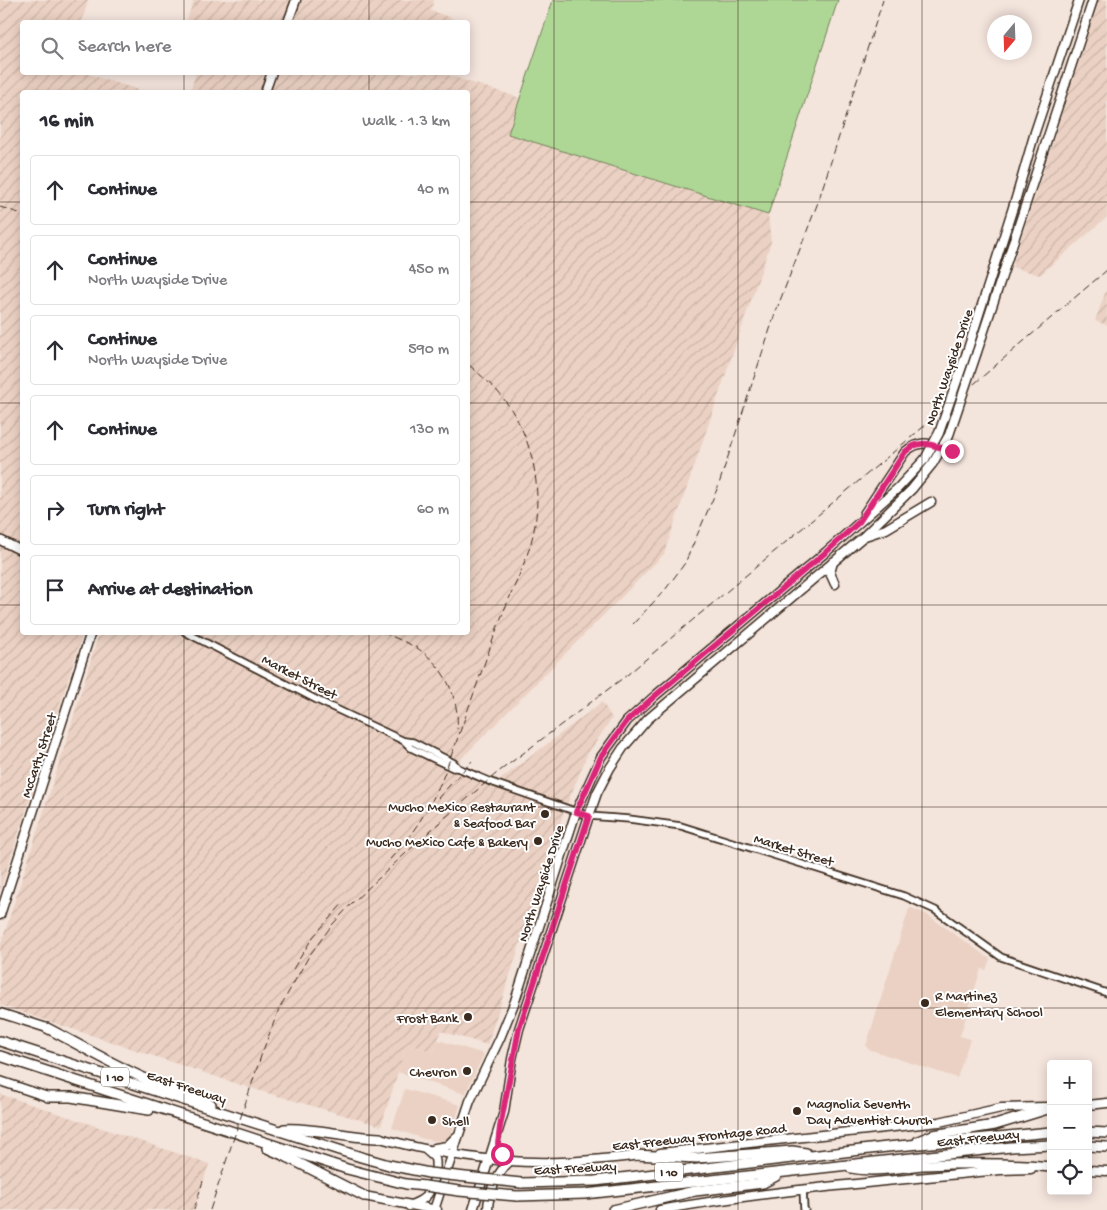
<!DOCTYPE html>
<html lang="en">
<head>
<meta charset="utf-8">
<style>
	body { margin:0; font-family:"Gochi Hand",sans-serif; background:#f2f2f3; color:#2b2b33 }
	.controls { position:absolute; right:15px; bottom:15px; display:grid; overflow:hidden; border-radius:5px; box-shadow:0 2px 12px #0003 }
	.controls button { width:45px; height:45px; display:grid; place-items:center; padding:0; border:0; border-bottom:1px solid #e1e1e2; background:#fff; color:#2b2b33; font:25px sans-serif }
	.compass { position:absolute; left:987px; top:15px; width:45px; height:45px; border-radius:50%; background:#fff; box-shadow:0 2px 12px #0003; rotate:199deg }
	.stop { position:absolute; width:15px; height:15px; margin:-11px; border:4px solid #db2777; border-radius:50%; background:#fff }
	.stop.end { background:#db2777; border-color:#fff; box-shadow:0 1px 5px #0008 }
	.list { margin:0; padding:0; list-style:none }
	h2 { display:flex; justify-content:space-between; align-items:center; height:65px; margin:0; padding:0 20px; font-size:21px }
	h2 small { font-size:16px; font-weight:400; color:#7c7c81 }
	.list li { display:grid; grid-template-columns:32px 1fr auto; gap:15px; align-items:center; box-sizing:border-box; height:70px; margin:0 10px 10px; padding:0 10px; border:1px solid #e1e1e2; border-radius:5px }
	.list b { display:block; font-size:19px; white-space:nowrap }
	.list p { margin:0; font-size:16px; white-space:nowrap; color:#7c7c81 }
	.list em { font-size:16px; font-style:normal; color:#7c7c81 }
	.icon { flex:none; width:28px; height:28px; fill:none; stroke:currentColor; stroke-width:2; stroke-linecap:round; stroke-linejoin:round }
	.map { position:relative; flex:none; width:1107px; height:1210px; overflow:hidden }
	.search { position:absolute; background:#fff; box-shadow:0 2px 12px #0003; left:20px; top:20px; width:450px; height:55px; display:flex; align-items:center; gap:12px; box-sizing:border-box; padding:0 18px; border-radius:5px; color:#7c7c81; font-size:19px }
	.panel { position:absolute; background:#fff; box-shadow:0 2px 12px #0003; left:20px; top:90px; width:450px; height:545px; border-radius:5px }
	.map>svg:first-child { display:block }
	.built { fill:#ebd1c3 }
	.industrial { fill:url(#industrial-furrows) }
	.grass { fill:#aed795; stroke:#74805a }
	.lines { fill:none; stroke-linecap:round; stroke-linejoin:round }
	.minor-casing { stroke:#3b2a1e; stroke-width:9 }
	.major-casing { stroke:#3b2a1e; stroke-width:11 }
	.highway-casing { stroke:#3b2a1e; stroke-width:12 }
	.minor { stroke:#fff; stroke-width:5.5 }
	.major { stroke:#fff; stroke-width:8 }
	.highway { stroke:#fff; stroke-width:9 }
	.rail { stroke:#3b2a1e; stroke-width:1; stroke-dasharray:8 4; stroke-linecap:butt }
	.major-bridge-casing { stroke:#3b2a1e; stroke-width:11; stroke-linecap:butt }
	.highway-bridge-casing { stroke:#3b2a1e; stroke-width:12; stroke-linecap:butt }
	.major-bridge { stroke:#fff; stroke-width:8 }
	.highway-bridge { stroke:#fff; stroke-width:9 }
	.route { stroke:#db2777; stroke-width:6 }
	.grid { fill:none; stroke:#3b2a1e; stroke-width:1; stroke-opacity:0.55 }
	.poi-dot { fill:#3b2a1e; stroke:#fff; stroke-width:2 }
	.labels { text-anchor:middle; stroke-width:4; stroke-linejoin:round; paint-order:stroke }
	.shield { fill:#fff; stroke:#766a62; stroke-width:1 }
	.shield-label { font-size:12px; font-weight:bold; fill:#3b2a1e }
	.street-label { font-size:14px; fill:#3b2a1e; stroke:#fff }
	.poi-label { font-size:14px; fill:#3b2a1e; stroke:#fff; text-anchor:end }
</style>
</head>
<body>
<div class="map">
<svg width="1107" height="1210" viewBox="0 0 1107 1210">
	<defs>
		<pattern id="industrial-furrows" width="10" height="10" patternUnits="userSpaceOnUse" patternTransform="scale(1.25)"><rect width="10" height="10" fill="#ebd1c3"/><path d="M-1 1l2-2M0 10L10 0M9 11l2-2" fill="none" stroke="#cab4a7"/></pattern>
	</defs>
	<rect width="100%" height="100%" fill="#f3e4dc"/>
	<filter id="ink" filterUnits="userSpaceOnUse"><feTurbulence type="fractalNoise" baseFrequency=".02" numOctaves="2"/><feDisplacementMap in="SourceGraphic" scale="10" xChannelSelector="R" yChannelSelector="G"/><feConvolveMatrix kernelMatrix="1 2 1 2 8 2 1 2 1" color-interpolation-filters="sRGB"/></filter>
	<g filter="url(#ink)">
		<g class="built">
			<path d="M 911,908 L 926,914 L 990,959 L 986,970 L 981,969 L 960,1036 L 970,1039 L 957,1078 L 868,1049 L 866,1046 L 909,909 Z"/>
			<path d="M 438,1040 L 484,1054 L 465,1094 L 398,1072 L 407,1044 L 434,1052 Z"/>
			<path d="M 405,1089 L 460,1105 L 451,1135 L 444,1142 L 424,1139 L 392,1128 Z"/>
		</g>
		<g class="industrial">
			<path d="M 0,0 L 88,0 L 82,22 L 22,22 L 22,72 L 88,73 L 88,74 L 145,92 L 22,92 L 22,632 L 83,633 L 0,891 Z"/>
			<path d="M 194,0 L 434,0 L 431,11 L 452,18 L 450,22 L 186,22 Z"/>
			<path d="M 1099,0 L 1107,0 L 1107,217 L 1040,275 L 1012,267 Z"/>
			<path d="M 196,73 L 441,73 L 520,98 L 509,134 L 768,215 L 771,242 L 664,554 L 457,763 L 500,780 L 602,702 L 612,718 L 587,755 L 562,817 L 487,1045 L 441,1031 L 434,1052 L 407,1044 L 381,1126 L 244,1086 L 0,1005 L 0,947 L 65,745 L 99,633 L 468,632 L 468,92 L 190,92 Z"/>
			<path d="M 1107,288 L 1107,325 L 1095,321 Z"/>
			<path d="M 0,1094 L 209,1164 L 194,1210 L 0,1210 Z"/>
		</g>
		<path class="grass" d="M 553,0 L 838,0 L 768,215 L 508,134 Z"/>
		<g class="lines">
			<g class="minor-casing">
				<g id="minor">
					<path d="M 185,632 L 319,701 L 404,741 L 411,748 L 453,768 L 458,768 L 491,782 L 589,816 L 629,819 L 681,826 L 904,896 L 935,910 L 1001,957 L 1107,993"/>
					<path d="M 405,741 L 413,742 L 454,763 L 458,768"/>
					<path d="M 803,1189 L 804,1210 L 805,1210"/>
				</g>
			</g>
			<g class="major-casing">
				<g id="major">
					<path d="M 288,22 L 296,0"/>
					<path d="M 265,92 L 272,72"/>
					<path d="M 967,352 L 1016,198 L 1035,132 L 1079,0"/>
					<path d="M 977,352 L 1093,0"/>
					<path d="M 864,514 L 905,452 C 922,437 933,445 952,451"/>
					<path d="M 865,536 L 886,529 L 931,502"/>
					<path d="M 0,540 L 22,551"/>
					<path d="M 833,562 L 830,573 L 835,584"/>
					<path d="M 0,915 L 91,632"/>
					<path d="M 0,1013 L 47,1028"/>
					<path d="M 0,1081 L 48,1097"/>
					<path d="M 1088,1105 L 1107,1103"/>
					<path d="M 380,1138 C 437,1154 502,1164 561,1162 C 588,1161 615,1158 641,1155"/>
					<path d="M 435,1148 L 447,1146 L 456,1137"/>
					<path d="M 660,1153 L 939,1122 L 1001,1108 L 1047,1107"/>
					<path d="M 1088,1170 L 1107,1171"/>
					<path d="M 364,1196 L 437,1210"/>
					<path d="M 409,1206 C 415,1203 422,1201 426,1196 C 434,1187 437,1168 435,1158 L 426,1150"/>
					<path d="M 434,1210 L 470,1101 L 500,1038 L 515,1001 L 576,812 L 601,757 L 627,721 L 656,695 L 826,552 L 898,488 L 925,459"/>
					<path d="M 473,1210 L 504,1112 L 512,1059 L 519,1029 L 589,816 L 597,793 L 610,768 L 623,748 L 648,719 L 863,537 L 912,489 L 933,463"/>
					<path d="M 488,1210 C 488,1192 498,1171 511,1160"/>
					<path d="M 660,1210 C 772,1190 886,1181 1000,1170 L 1031,1169"/>
				</g>
			</g>
			<g class="highway-casing">
				<g id="highway">
					<path d="M 47,1028 C 82,1046 116,1067 153,1082 C 172,1090 193,1093 211,1104"/>
					<path d="M 0,1041 L 361,1157 L 389,1165 L 429,1173"/>
					<path d="M 0,1056 L 347,1169 L 406,1184 L 425,1186"/>
					<path d="M 48,1097 L 71,1097 L 149,1110"/>
					<path d="M 284,1129 C 314,1127 348,1138 380,1138"/>
					<path d="M 1088,1132 L 1107,1133"/>
					<path d="M 918,1141 L 933,1135 L 995,1125 L 1051,1108"/>
					<path d="M 1088,1146 L 1107,1147"/>
					<path d="M 267,1148 L 287,1157 L 364,1196"/>
					<path d="M 635,1155 L 697,1158 L 792,1151 L 806,1153"/>
					<path d="M 851,1168 C 875,1173 899,1167 924,1165 C 966,1163 1009,1163 1051,1167"/>
					<path d="M 521,1183 L 595,1181 L 887,1147 L 1051,1132"/>
					<path d="M 517,1196 L 585,1194 L 1011,1147 L 1051,1145"/>
					<path d="M 613,1210 L 695,1191 L 763,1183 L 776,1176"/>
				</g>
			</g>
			<use href="#minor" class="minor"/>
			<use href="#major" class="major"/>
			<use href="#highway" class="highway"/>
			<g class="rail">
				<path d="M 0,207 L 22,214"/>
				<path d="M 633,624 L 665,590 L 685,563 L 718,487 L 776,311 L 817,205 L 883,0"/>
				<path d="M 382,632 C 393,637 406,642 417,648 C 444,665 460,698 457,729"/>
				<path d="M 438,798 L 472,761"/>
				<path d="M 390,859 C 412,836 429,809 442,780 C 462,728 480,675 499,623 C 509,597 522,572 530,546 C 546,495 534,433 498,392 C 489,382 478,373 468,364"/>
				<path d="M 293,969 L 313,937 L 344,902"/>
				<path d="M 194,1210 L 203,1181"/>
				<path d="M 210,1210 L 262,1053 L 279,1009 L 309,956 L 332,925 L 352,903 L 432,829 L 497,773 L 627,675 L 940,413 L 1107,270"/>
			</g>
			<g class="major-bridge-casing">
				<g id="major-bridge">
					<path d="M 925,459 L 939,433 L 967,352"/>
					<path d="M 933,463 L 949,435 L 977,352"/>
				</g>
			</g>
			<g class="highway-bridge-casing">
				<g id="highway-bridge">
					<path d="M 429,1173 L 521,1183"/>
					<path d="M 425,1186 L 459,1191 L 517,1196"/>
				</g>
			</g>
			<use href="#major-bridge" class="major-bridge"/>
			<use href="#highway-bridge" class="highway-bridge"/>
		</g>
	</g>
	<g class="lines" filter="url(#ink)">
		<path class="route" d="M 502,1154 L 498,1144 L 500,1127 L 519,1029 L 589,816 L 576,812 L 601,757 L 627,721 L 656,695 L 826,552 L 859,522 L 905,452 C 921,437 933,446 952,451"/>
	</g>
	<path class="grid" d="M 184,0 L 184,22M 369,0 L 369,22M 554,0 L 554,1210M 738,0 L 738,1210M 922,0 L 922,1210M 184,72 L 184,92M 369,72 L 369,92M 0,202 L 22,202M 468,202 L 1107,202M 0,403 L 22,403M 468,403 L 1107,403M 0,605 L 22,605M 468,605 L 1107,605M 184,632 L 184,1210M 369,632 L 369,1210M 0,807 L 1107,807M 0,1008 L 1107,1008"/>
	<g class="poi-dot">
		<circle cx="545" cy="814" r="5"/>
		<circle cx="538" cy="841" r="5"/>
		<circle cx="925" cy="1003" r="5"/>
		<circle cx="468" cy="1017" r="5"/>
		<circle cx="467" cy="1071" r="5"/>
		<circle cx="797" cy="1111" r="5"/>
		<circle cx="432" cy="1120" r="5"/>
	</g>
	<g class="labels">
		<g class="shield">
			<rect x="101" y="1067.5" width="28" height="19" rx="4"/>
			<rect x="655" y="1162.5" width="28" height="19" rx="4"/>
		</g>
		<g class="shield-label">
			<text x="115" y="1081">I 10</text>
			<text x="669" y="1176">I 10</text>
		</g>
		<g class="street-label">
			<text transform="translate(948 367) rotate(-71)" y="5">North Wayside Drive</text>
			<text transform="translate(300 676) rotate(27)" y="5">Market Street</text>
			<text transform="translate(38 755) rotate(-72)" y="5">McCarty Street</text>
			<text transform="translate(794 849) rotate(17)" y="5">Market Street</text>
			<text transform="translate(540 883) rotate(-72)" y="5">North Wayside Drive</text>
			<text transform="translate(187 1086) rotate(18)" y="5">East Freeway</text>
			<text transform="translate(699 1136) rotate(-6)" y="5">East Freeway Frontage Road</text>
			<text transform="translate(978 1137) rotate(-6)" y="5">East Freeway</text>
			<text transform="translate(575 1167) rotate(-3)" y="5">East Freeway</text>
		</g>
		<g class="poi-label">
			<text x="535" y="811">Mucho Mexico Restaurant<tspan x="535" dy="16">&amp; Seafood Bar</tspan></text>
			<text x="528" y="846">Mucho Mexico Cafe &amp; Bakery</text>
			<text x="935" y="1000" text-anchor="start">R Martinez<tspan x="935" dy="16">Elementary School</tspan></text>
			<text x="458" y="1022">Frost Bank</text>
			<text x="457" y="1076">Chevron</text>
			<text x="807" y="1108" text-anchor="start">Magnolia Seventh<tspan x="807" dy="16">Day Adventist Church</tspan></text>
			<text x="442" y="1125" text-anchor="start">Shell</text>
		</g>
	</g>
</svg>
<div class="controls">
<button>+</button>
<button>−</button>
<button><svg class="icon" aria-label="locate" viewBox="0 0 24 24"><circle cx="12" cy="12" r="6"/><path d="M12 2v4M12 18v4M2 12h4M18 12h4"/></svg></button>
</div>
<svg class="compass" viewBox="-18 -18 36 36"><path d="M0-13l5 13h-10z" fill="#e53935"/><path d="M0 13l5-13h-10z" fill="#7c7c81"/></svg>
<div class="stop" style="left:502px;top:1154px"></div>
<div class="stop end" style="left:952px;top:451px"></div>
<div class="search"><svg class="icon" aria-label="search" viewBox="0 0 24 24"><circle cx="10" cy="10" r="6"/><path d="M15 15l6 6"/></svg>Search here</div>
<section class="panel">
<h2>16 min<small>Walk · 1.3 km</small></h2>
<ul class="list">
<li><svg class="icon" aria-label="ahead" viewBox="0 0 24 24"><path d="M12 20V5M6 11l6-6 6 6"/></svg><div><b>Continue</b></div><em>40 m</em></li>
<li><svg class="icon" aria-label="ahead" viewBox="0 0 24 24"><path d="M12 20V5M6 11l6-6 6 6"/></svg><div><b>Continue</b><p>North Wayside Drive</p></div><em>450 m</em></li>
<li><svg class="icon" aria-label="ahead" viewBox="0 0 24 24"><path d="M12 20V5M6 11l6-6 6 6"/></svg><div><b>Continue</b><p>North Wayside Drive</p></div><em>590 m</em></li>
<li><svg class="icon" aria-label="ahead" viewBox="0 0 24 24"><path d="M12 20V5M6 11l6-6 6 6"/></svg><div><b>Continue</b></div><em>130 m</em></li>
<li><svg class="icon" aria-label="right" viewBox="0 0 24 24"><path d="M7 20v-9h11M14 6l5 5-5 5"/></svg><div><b>Turn right</b></div><em>60 m</em></li>
<li><svg class="icon" aria-label="arrive" viewBox="0 0 24 24"><path d="M6 21V4h12l-3 4 3 4H6"/></svg><div><b>Arrive at destination</b></div></li>
</ul>
</section>
</div>
</body>
</html>
